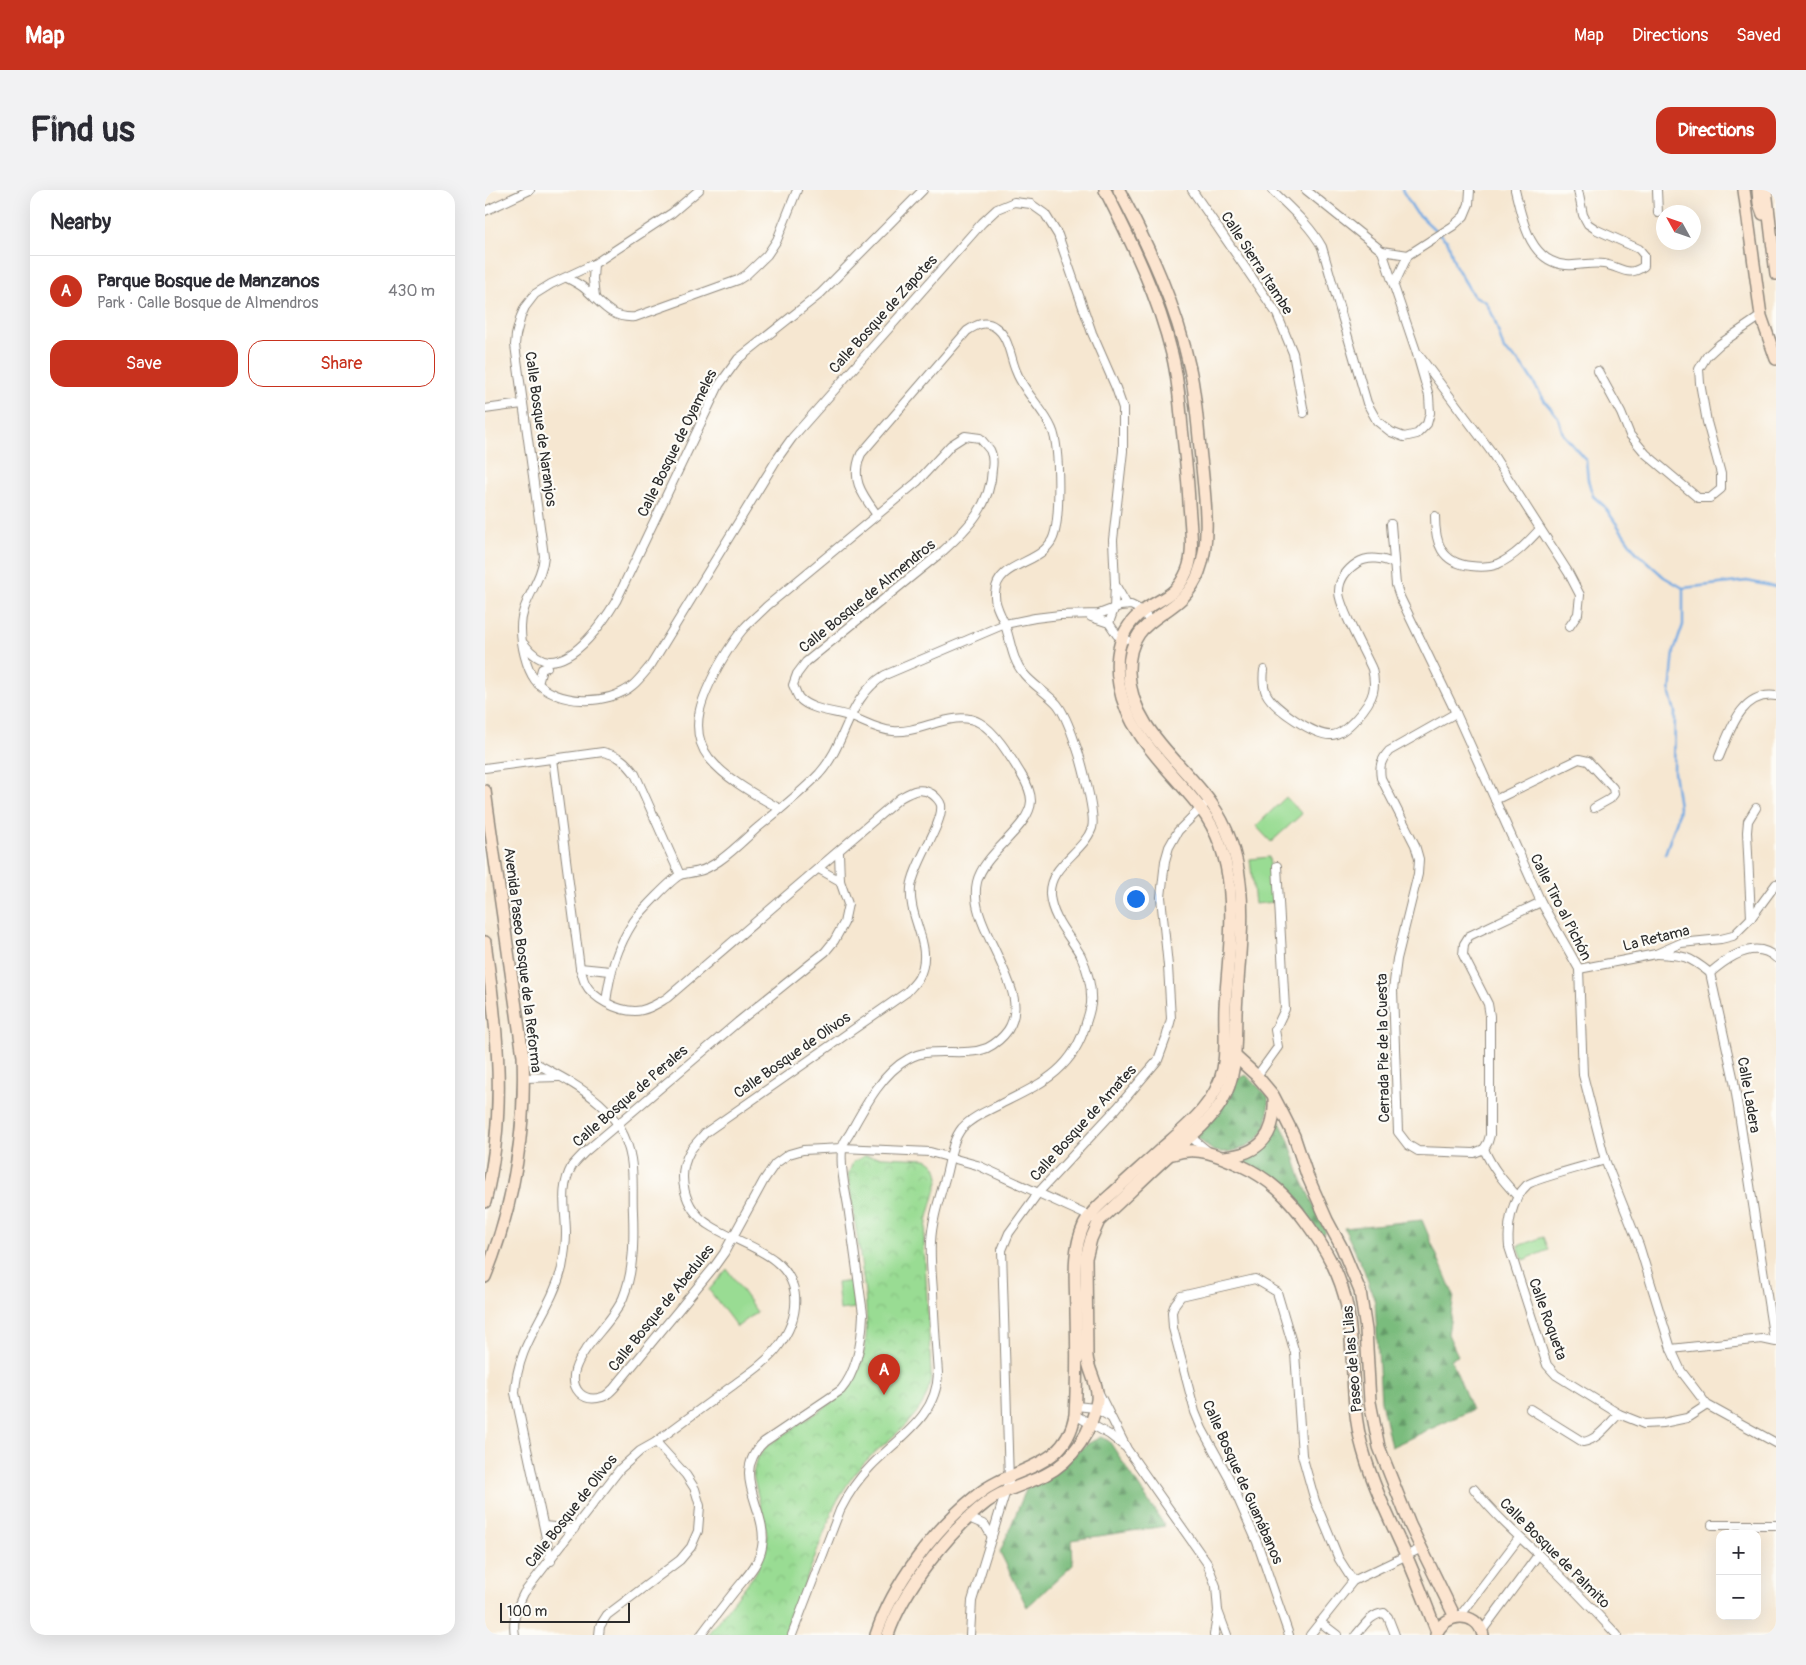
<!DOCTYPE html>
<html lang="en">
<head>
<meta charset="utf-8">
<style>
	body { margin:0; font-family:Pangolin,sans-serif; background:#f2f2f3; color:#2b2b33 }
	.controls { position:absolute; right:15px; bottom:15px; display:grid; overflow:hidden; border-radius:10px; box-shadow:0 5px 20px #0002 }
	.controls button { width:45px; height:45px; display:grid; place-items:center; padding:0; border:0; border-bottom:1px solid #e1e1e2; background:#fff; color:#2b2b33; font:25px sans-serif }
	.compass { position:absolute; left:1171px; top:15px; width:45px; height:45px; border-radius:50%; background:#fff; box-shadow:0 5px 20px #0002; rotate:310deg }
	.scale { position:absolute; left:15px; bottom:12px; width:130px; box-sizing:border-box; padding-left:5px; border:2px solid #2b2b2b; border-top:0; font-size:14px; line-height:18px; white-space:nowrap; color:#2b2b2b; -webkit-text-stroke:4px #fdfcf7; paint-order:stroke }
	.you { position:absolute; left:650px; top:708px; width:18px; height:18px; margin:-12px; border:4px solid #fff; border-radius:50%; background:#1a73e8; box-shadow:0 0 0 8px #1a73e833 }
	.badge { display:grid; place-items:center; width:32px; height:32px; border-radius:50%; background:#c8321e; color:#fff; font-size:16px; font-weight:700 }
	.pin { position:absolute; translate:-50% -41px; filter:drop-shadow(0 1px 2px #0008) }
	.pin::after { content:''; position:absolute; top:26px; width:18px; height:15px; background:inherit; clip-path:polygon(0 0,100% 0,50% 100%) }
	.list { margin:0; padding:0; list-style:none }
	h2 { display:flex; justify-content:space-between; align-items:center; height:65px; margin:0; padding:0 20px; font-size:21px }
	h2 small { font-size:16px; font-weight:400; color:#7c7c81 }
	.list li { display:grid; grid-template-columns:32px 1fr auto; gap:15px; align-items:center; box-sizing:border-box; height:70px; padding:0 20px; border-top:1px solid #e1e1e2 }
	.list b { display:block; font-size:19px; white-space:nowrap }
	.list p { margin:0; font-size:16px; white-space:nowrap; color:#7c7c81 }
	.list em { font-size:16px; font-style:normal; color:#7c7c81 }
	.actions { display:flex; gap:10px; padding:15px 20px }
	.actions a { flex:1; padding:11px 0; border:1px solid #c8321e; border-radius:15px; text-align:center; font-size:18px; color:#c8321e }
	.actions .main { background:#c8321e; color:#fff }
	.map { position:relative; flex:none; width:1291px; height:1445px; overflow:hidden; border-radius:15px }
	header { display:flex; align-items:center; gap:30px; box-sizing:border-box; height:70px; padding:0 25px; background:#c8321e; color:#fff }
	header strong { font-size:24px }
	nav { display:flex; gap:28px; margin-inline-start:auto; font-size:18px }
	.intro { display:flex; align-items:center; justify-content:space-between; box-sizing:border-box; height:120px; padding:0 30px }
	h1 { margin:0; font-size:35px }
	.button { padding:12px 22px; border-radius:15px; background:#c8321e; color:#fff; font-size:18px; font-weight:700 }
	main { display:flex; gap:30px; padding:0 30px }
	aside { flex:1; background:#fff; border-radius:15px; box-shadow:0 5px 20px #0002 }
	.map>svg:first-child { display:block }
	.forest { fill:url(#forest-firs); stroke:#527454 }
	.park { fill:url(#park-crowns); stroke:#62845f }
	.pitch { fill:#99dc93; stroke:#62845f }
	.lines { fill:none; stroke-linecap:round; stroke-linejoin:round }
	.stream { stroke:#75aae2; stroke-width:2.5 }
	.street-casing { stroke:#90897e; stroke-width:10 }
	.secondary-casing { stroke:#90897e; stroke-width:14 }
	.street { stroke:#fff; stroke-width:8 }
	.secondary { stroke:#fce5d0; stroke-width:11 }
	.labels { text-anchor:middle; stroke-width:4.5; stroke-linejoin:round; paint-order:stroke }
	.street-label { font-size:15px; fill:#2b2b2b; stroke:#fdfcf7 }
</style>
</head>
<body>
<header>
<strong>Map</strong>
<nav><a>Map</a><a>Directions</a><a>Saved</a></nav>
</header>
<div class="intro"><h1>Find us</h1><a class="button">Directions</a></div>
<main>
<aside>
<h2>Nearby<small></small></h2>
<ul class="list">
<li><span class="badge">A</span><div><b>Parque Bosque de Manzanos</b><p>Park · Calle Bosque de Almendros</p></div><em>430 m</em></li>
</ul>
<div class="actions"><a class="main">Save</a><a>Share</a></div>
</aside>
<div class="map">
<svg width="1291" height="1445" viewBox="0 0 1291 1445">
	<defs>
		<pattern id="forest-firs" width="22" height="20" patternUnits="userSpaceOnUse" patternTransform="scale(1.25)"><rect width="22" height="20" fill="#7abc7d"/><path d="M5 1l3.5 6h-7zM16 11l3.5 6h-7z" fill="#649967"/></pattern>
		<pattern id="park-crowns" width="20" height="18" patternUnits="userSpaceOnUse" patternTransform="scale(1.25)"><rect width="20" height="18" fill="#99dc93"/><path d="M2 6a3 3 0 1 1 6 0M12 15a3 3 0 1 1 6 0" fill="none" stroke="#84bd7f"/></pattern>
	</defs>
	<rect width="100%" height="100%" fill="#fdfcf7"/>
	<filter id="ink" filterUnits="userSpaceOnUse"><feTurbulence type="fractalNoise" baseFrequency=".02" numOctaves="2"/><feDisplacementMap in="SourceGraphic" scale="10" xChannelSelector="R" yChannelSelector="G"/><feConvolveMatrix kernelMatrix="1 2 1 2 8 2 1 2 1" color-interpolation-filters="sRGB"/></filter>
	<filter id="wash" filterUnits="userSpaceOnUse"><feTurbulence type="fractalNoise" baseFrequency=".0096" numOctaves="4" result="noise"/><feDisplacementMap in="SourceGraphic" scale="20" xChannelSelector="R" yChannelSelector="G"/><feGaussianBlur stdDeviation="1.12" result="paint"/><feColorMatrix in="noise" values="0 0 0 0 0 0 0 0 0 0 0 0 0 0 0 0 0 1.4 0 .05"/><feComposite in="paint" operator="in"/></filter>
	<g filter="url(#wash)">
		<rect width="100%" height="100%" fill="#f6e7d1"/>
		<g class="forest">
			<path d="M 761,885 L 783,906 C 785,934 780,951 752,960 C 745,962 736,963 729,961 C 723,958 716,951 711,946 L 752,889 Z"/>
			<path d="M 792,927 L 803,948 L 816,988 L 841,1042 L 836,1045 C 822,1026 809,1005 790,990 C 780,982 767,977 756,971 L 767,966 Z"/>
			<path d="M 937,1030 L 969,1106 L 963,1144 L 973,1166 L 966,1169 L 987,1220 L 906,1257 L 896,1211 L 890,1112 L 879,1080 L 859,1038 Z"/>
			<path d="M 616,1247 L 624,1251 L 680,1336 L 587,1350 L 588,1375 L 542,1417 L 515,1362 L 543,1295 L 604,1253 Z"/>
		</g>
		<path class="park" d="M 379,966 L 441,969 C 450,972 453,979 454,988 L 443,1027 L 439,1051 L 446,1183 C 445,1224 408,1244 382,1270 C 368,1284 358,1300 349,1317 L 300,1445 L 222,1445 L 270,1384 L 281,1361 L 282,1344 L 268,1285 L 271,1270 L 282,1256 L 354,1208 C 393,1173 381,1110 375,1065 C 371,1039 367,1012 363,985 L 368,972 Z"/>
		<g class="pitch">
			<path d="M 801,607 L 817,624 L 786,652 L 771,636 Z"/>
			<path d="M 784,667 L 789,712 L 770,714 L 765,669 Z"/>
			<path d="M 1058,1047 L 1063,1060 L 1038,1070 L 1033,1056 Z"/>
			<path d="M 242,1079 L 272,1122 L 252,1137 L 224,1100 Z"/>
			<path d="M 366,1091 L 370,1118 L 355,1120 L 352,1093 Z"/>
		</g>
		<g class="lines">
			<g class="stream">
				<path d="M 917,0 L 930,21 L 963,52 L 970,75 L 988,105 L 1001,112 L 1009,128 L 1019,160 L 1033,171 L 1042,182 L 1061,213 L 1073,227 L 1078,244 L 1101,270 L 1103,290 L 1108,306 L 1119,316 L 1151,362 L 1179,387 L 1198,398 L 1262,391 L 1291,397"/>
				<path d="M 1180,664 L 1192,630 L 1194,617 L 1189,582 L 1190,522 L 1185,504 L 1189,461 L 1198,435 L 1198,398"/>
			</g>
		</g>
	</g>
	<g filter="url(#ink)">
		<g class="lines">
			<g class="street-casing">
				<g id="street">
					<path d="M 214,0 L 187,23 L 109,74 L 66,94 L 50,104 L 40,117 L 36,126 L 31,145 L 30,155 L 59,366 C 57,392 35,412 36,439 C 36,454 41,478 50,490 C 70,516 124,516 148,495 C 154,490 160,482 166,475 L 292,269 L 307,248 L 497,33 L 512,19 L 529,12 L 546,14 L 560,24 L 573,45 L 607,143 L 631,198 L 638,218 L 638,261 L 628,350 L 630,394 L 629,419 L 624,433"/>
					<path d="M 707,0 L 792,124 L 808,163 L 819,223"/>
					<path d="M 787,0 C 805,18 825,35 837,57 L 882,213 L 892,231 L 906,242 L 919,247 L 932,244 L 942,234 L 945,223 L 944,206 L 931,161 L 897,61 L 821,0"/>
					<path d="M 1030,0 C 1037,28 1044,72 1081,75 C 1094,76 1106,72 1119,74 C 1136,77 1143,88 1159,76 L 1159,65 L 1154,59 L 1112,40 L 1103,34 L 1098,25 L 1093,0"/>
					<path d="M 1172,0 L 1173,23"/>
					<path d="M 0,21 L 45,0"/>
					<path d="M 897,61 L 923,65"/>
					<path d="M 109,74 L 108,89 L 110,108"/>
					<path d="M 82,88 C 88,91 94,94 99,98 C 117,113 125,129 150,127 L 253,90 L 261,85 L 282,65 L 292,50 L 312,0"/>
					<path d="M 909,95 L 923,65 L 968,36 L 979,26 L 984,14 L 985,0"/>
					<path d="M 933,164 L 1005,260 L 1083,382 L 1095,405 L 1093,424 L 1084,437"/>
					<path d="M 1113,181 L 1136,223 L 1145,245 L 1161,264 L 1213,308 L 1225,308 L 1236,299 L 1236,284 L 1222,232 L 1215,193 L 1214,179 L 1222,166 L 1235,154 L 1276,126"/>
					<path d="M 0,219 L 37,214"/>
					<path d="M 950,326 C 950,353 956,373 986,376 C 994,377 1005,377 1013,374 C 1030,366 1042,353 1055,339"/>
					<path d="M 906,334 L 911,395 L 915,407 L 971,523 L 1056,712 L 1094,779 L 1098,885 L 1120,970 L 1154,1055 L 1186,1159 L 1196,1181 L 1222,1215 L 1291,1253"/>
					<path d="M 631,396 L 642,415"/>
					<path d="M 606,427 L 624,433 L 632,445 L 641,449"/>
					<path d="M 39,454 C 45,462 53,470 64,471 C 91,472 119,431 131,411 L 234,195 L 253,169 L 335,104 L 438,0"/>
					<path d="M 779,480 C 778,488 778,496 781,503 C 788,518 831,547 847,545 C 861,544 885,515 888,502 C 890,494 889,487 887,479 C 880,463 853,415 854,401 C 854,389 863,379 872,373 C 883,366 898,368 909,374"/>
					<path d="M 53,494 L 57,479 L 62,477"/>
					<path d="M 971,523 L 904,561 C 896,570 894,576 896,588 L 930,655 L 934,669 L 933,684 L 912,769 L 908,800 L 913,942 L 923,955 L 933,961 L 989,963 L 999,959"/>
					<path d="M 1234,567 C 1245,541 1256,501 1291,506"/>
					<path d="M 0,578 L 118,562 C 135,566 140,571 150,584 L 195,685"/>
					<path d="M 1010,610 L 1094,569 L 1103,571 L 1128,598 L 1129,604 L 1125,609 L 1109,618"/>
					<path d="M 334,679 L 355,691"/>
					<path d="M 1266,728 L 1262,642 L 1263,631 L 1271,618"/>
					<path d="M 1171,764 C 1199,765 1204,766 1225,783 L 1249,891 L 1289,1151"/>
					<path d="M 95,778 L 125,781"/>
					<path d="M 1094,779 L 1171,764 L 1196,753 L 1236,749 L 1248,746 L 1266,728 L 1291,694"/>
					<path d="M 1225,783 C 1242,768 1270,748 1291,768"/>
					<path d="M 121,812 C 125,781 132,757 149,731 C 156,721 186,690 195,685 C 200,683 208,683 214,681 C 220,680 228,675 234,671 C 247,662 259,650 271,639 C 293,621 315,604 334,584 C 363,552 361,509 400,485 L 520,434 L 550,428 L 575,425 L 614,424 L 635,416 L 646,415 L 658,421 L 665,432"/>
					<path d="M 38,866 C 83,892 136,911 146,969 C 149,986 147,1005 148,1022 C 149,1050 149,1081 138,1108 C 127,1134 98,1154 90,1180 C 85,1199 98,1213 117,1207 C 122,1206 126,1201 129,1198 L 229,1077 L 239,1063 L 279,990 L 290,974 L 304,964 L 318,960 L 357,958 L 445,962 L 492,975 L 608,1028"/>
					<path d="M 772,886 L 793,857 L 790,840 L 800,819 L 792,676"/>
					<path d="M 39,888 L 74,887"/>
					<path d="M 702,944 L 724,962"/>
					<path d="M 999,959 L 1003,952 L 1005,945 L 1005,826 L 1003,814 L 978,765 L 979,754 L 984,746 L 1056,712"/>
					<path d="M 999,959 C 1007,978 1019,992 1033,1007"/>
					<path d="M 1120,970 C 1108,974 1048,989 1042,995 C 1026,1010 1022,1036 1024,1057 L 1062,1175 L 1071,1185 L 1134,1224 L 1159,1234 L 1178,1233 L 1202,1228 L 1222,1215"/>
					<path d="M 1186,1159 L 1277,1149 L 1291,1152"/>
					<path d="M 613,1201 L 642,1259 L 722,1373 L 731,1396 L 733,1421 L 729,1445"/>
					<path d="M 591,1216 L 610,1218 L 625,1227"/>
					<path d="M 1045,1219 L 1098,1252 C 1113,1250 1124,1233 1134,1224"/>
					<path d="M 590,1225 L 625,1245 L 639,1256"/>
					<path d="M 989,1299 C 1009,1324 1031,1344 1054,1365 C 1081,1391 1107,1418 1132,1445"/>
					<path d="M 484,1328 L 500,1335 L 507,1347"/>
					<path d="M 1227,1335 L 1291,1335"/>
					<path d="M 59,1336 L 89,1339"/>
					<path d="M 66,1371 L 30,1203 C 32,1152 65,1124 77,1078 C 79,1067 81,1056 81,1044 C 81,1020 74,999 87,976 C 91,971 96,966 100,962 L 253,832 L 340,762 L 349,751 L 359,733 L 363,714 L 355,691 L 354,663"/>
					<path d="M 733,1421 L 742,1445"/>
					<path d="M 975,1426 L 1034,1348"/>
					<path d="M 835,1432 L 852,1445"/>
					<path d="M 997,1441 L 1053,1365"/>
					<path d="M 30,1445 C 27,1429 32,1417 39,1403 L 135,1279 L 155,1261 L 171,1252 C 196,1233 221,1215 247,1196 C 262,1185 281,1173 293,1157 C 305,1141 312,1125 310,1105 C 305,1062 253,1055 223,1034 C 199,1018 191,986 205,961 C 209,955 215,949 220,943 L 422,802 C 426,797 431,793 434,787 C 450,757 423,729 426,698 C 428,675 459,633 456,615 C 455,611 450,606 447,604 C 435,596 426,602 415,608 L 182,808 C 173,813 162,821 150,821 C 133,821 108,809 100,793 C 98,789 97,783 95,778 L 68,569"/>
					<path d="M 114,1445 L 115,1436 L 122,1425 L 195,1370 L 206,1357 L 213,1341 L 215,1316 L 210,1299 L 201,1285 L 171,1252"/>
					<path d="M 216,1445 C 227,1430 238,1416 249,1402 C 260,1388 274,1375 277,1357 C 284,1319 243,1286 279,1252 L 356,1200 C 373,1180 377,1150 378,1124 C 373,1088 368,1052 363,1016 C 360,998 355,978 357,960 C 357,954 362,948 365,943 C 379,918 397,883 423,869 C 447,855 477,868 502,858 C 510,854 518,847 523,840 C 538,816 524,792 514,769 C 504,746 486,718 492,692 C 499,662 545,638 546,611 C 546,601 541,592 536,584 C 526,568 511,542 495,533 C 470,518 435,544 408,541 C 393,540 380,532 367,527 C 351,521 326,521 314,508 C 312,505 310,499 308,495 L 312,484 L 321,472 L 458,361 C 483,338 506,315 507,279 C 508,273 508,266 505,260 C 502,256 498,252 495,248 L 480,246 L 466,255 L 432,292 L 282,416 C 275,423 267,430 260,437 C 250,448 241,463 234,475 C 219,503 201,538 224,568 C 242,590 271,605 295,619"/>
					<path d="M 307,1445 L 355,1320 C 363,1304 373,1289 386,1276 C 413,1248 452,1227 453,1183 C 451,1156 449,1129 448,1102 C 447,1085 445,1068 446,1052 C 447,1029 455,1007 461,985 C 465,970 467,950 477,938 C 487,927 502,921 514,915 C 555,894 588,881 601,833 C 603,827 605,820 606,814 C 607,798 603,781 596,766 C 585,746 567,729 565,705 C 563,676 598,663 607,638 C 611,625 596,568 590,553 C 586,541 580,524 572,514 C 562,503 548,495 539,484 C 526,469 526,450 519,432 C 515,423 509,414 510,403 C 512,376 543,375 559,360 C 562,357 565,354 567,350 C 576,333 575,257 567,239 C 558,218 539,203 531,181 C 525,167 524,146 510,137 C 500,130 491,135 482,141 L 376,264 C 365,290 377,304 392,325"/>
					<path d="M 485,1445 L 487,1411 L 524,1291 L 517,1060 L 524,1043 L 553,1003 L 632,918 L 673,870 L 681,848 L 686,829 L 683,776 L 676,707 L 680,671 L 684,657 L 693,641 L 718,616"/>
					<path d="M 804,1445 L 772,1352 L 744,1288 L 717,1239 L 710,1222 L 688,1138 L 687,1122 L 690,1114 L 696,1106 L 770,1089 L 792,1102 L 810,1163 L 817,1265 L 830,1311 L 854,1369 L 868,1391"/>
					<path d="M 825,1445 L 868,1391 L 937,1358"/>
					<path d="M 871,1445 C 879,1436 886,1424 899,1423 L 903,1427 L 910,1445"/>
				</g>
			</g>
			<g class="secondary-casing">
				<g id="secondary">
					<path d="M 1259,0 L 1276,126 L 1291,169"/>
					<path d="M 1273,0 L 1274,13 L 1278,24"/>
					<path d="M 1281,0 L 1291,84"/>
					<path d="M 0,601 L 38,866 C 41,942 28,1017 0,1087"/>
					<path d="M 0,752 C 13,841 22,923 0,1012"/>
					<path d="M 750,866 L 772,886 L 788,905 L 799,926 L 809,946 L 822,985 L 842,1030 L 857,1058 L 875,1101 L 881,1140 L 885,1212 L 894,1257 L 925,1335 L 970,1427"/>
					<path d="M 688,964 C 712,955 735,966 757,976 C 785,989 803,1007 821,1032 C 840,1058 856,1085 862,1117 C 871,1165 864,1212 878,1260 C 888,1296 905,1330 921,1365 C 932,1390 942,1417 952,1442"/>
					<path d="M 739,967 C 776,964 791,945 789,908"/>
					<path d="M 391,1445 C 408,1394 450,1338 492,1305 C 529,1275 580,1281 590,1225 C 592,1191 592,1157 591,1123 C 591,1093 586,1063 599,1035 C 606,1021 620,1010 631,1000 C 646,986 662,972 677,958 C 702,936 731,914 738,879 C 742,859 739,838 740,817 C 744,751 759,676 716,619 C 686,580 643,546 634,495 C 629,467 634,439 658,421 C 677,407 691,407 702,381 C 710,363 705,333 704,313 C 703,288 700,263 697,238 C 695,213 693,188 687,164 C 673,106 647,53 620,0"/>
					<path d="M 403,1445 C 418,1400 464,1341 502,1312 C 519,1299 540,1295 560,1285 C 588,1271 608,1240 612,1210 C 614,1194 603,1181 602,1166 L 601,1068 L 606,1049 L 614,1031 C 637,1010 659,988 682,967 C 701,950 722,935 736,913 C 753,885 750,854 751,823 C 754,751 771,676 726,613 C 697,572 645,537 644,482 C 643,419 696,432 714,382 C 726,351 720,309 717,277 C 713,245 712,211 705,179 C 691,115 664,57 634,0"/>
					<path d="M 951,1445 C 959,1422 992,1420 998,1445"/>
				</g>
			</g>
			<use href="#street" class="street"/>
			<use href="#secondary" class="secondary"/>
		</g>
	</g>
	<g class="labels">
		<g class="street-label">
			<text transform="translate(772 73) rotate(57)" y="5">Calle Sierra Itambe</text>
			<text transform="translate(398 124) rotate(-48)" y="5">Calle Bosque de Zapotes</text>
			<text transform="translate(56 239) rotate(82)" y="5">Calle Bosque de Naranjos</text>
			<text transform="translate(192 253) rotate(-64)" y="5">Calle Bosque de Oyameles</text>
			<text transform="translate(382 406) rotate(-39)" y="5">Calle Bosque de Almendros</text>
			<text transform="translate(1076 717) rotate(63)" y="5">Calle Tiro al Pichón</text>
			<text transform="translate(1171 748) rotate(-14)" y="5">La Retama</text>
			<text transform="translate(38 770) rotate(83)" y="5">Avenida Paseo Bosque de la Reforma</text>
			<text transform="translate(898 858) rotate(-91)" y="5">Cerrada Pie de la Cuesta</text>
			<text transform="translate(307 865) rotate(-35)" y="5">Calle Bosque de Olivos</text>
			<text transform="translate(1264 905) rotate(80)" y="5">Calle Ladera</text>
			<text transform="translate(145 906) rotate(-41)" y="5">Calle Bosque de Perales</text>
			<text transform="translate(598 933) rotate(-48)" y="5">Calle Bosque de Amates</text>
			<text transform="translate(176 1118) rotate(-51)" y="5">Calle Bosque de Abedules</text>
			<text transform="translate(1063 1129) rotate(70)" y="5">Calle Roqueta</text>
			<text transform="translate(867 1169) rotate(-95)" y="5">Paseo de las Lilas</text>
			<text transform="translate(758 1292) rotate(66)" y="5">Calle Bosque de Guanábanos</text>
			<text transform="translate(86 1321) rotate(-52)" y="5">Calle Bosque de Olivos</text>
			<text transform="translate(1070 1363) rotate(45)" y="5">Calle Bosque de Palmito</text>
		</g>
	</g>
</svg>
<div class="controls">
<button>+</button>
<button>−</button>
</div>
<svg class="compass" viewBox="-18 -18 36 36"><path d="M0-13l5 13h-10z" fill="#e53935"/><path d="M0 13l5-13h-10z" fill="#7c7c81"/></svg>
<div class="scale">100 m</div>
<div class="you"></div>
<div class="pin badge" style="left:399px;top:1205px">A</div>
</div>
</main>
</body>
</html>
